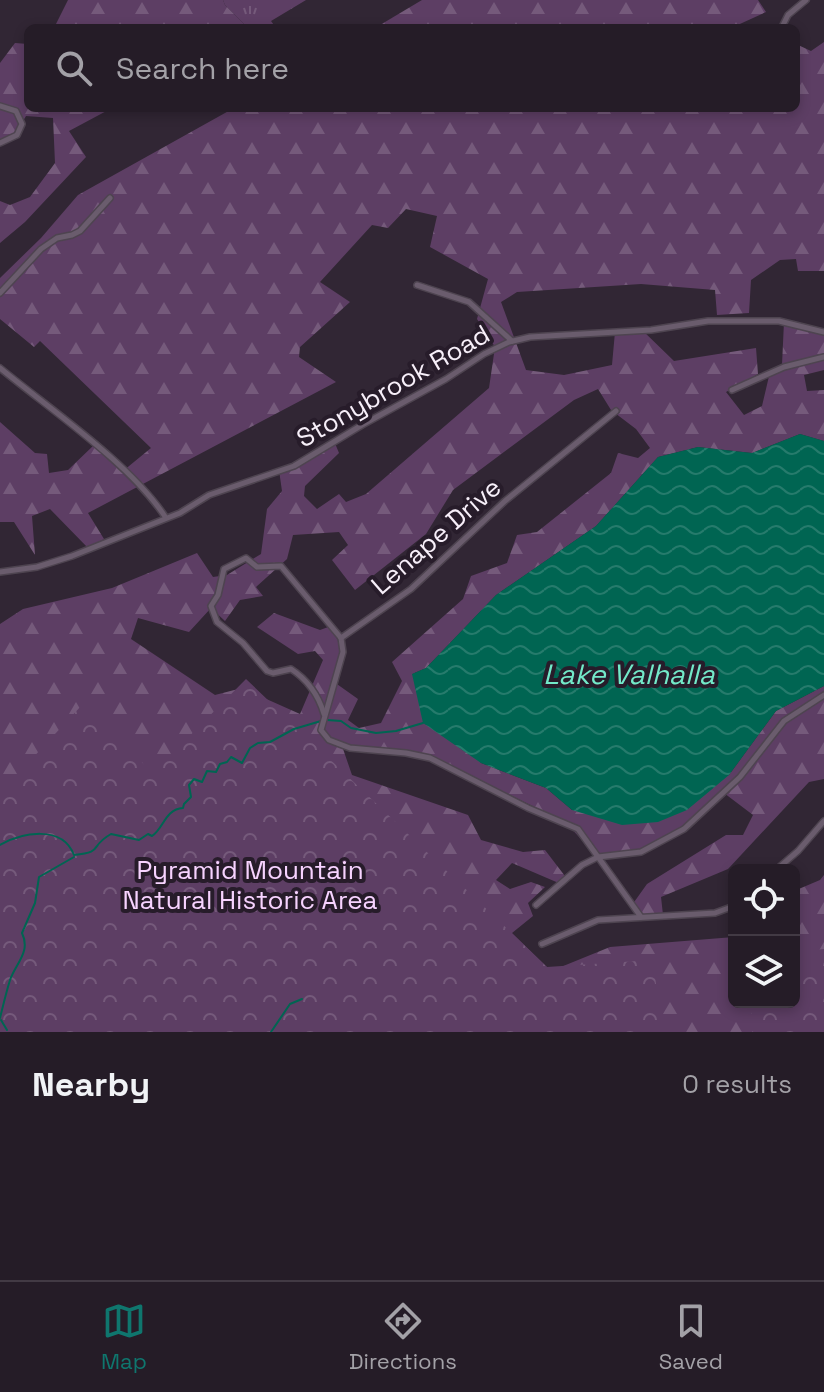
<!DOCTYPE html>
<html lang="en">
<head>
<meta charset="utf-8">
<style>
	body { margin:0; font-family:"Space Grotesk",sans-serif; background:#2d252f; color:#f1f3f6 }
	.controls { position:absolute; right:24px; bottom:24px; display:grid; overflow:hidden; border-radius:12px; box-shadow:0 4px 12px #0003 }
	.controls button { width:72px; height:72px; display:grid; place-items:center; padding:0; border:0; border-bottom:2px solid #423a44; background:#251c27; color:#f1f3f6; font:40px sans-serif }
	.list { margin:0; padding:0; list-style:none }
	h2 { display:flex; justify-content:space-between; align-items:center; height:104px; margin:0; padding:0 32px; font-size:34px }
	h2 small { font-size:26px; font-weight:400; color:#a3a1a7 }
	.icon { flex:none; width:44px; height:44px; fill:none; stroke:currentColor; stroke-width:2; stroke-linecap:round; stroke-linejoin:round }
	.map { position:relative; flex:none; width:824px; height:1032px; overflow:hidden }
	.search { position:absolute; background:#251c27; box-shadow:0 4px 12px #0003; left:24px; right:24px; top:24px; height:88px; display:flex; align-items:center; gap:20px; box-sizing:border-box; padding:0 28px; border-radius:12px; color:#a3a1a7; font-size:30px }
	.sheet { height:248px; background:#251c27 }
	nav { display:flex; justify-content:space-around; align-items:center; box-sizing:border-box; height:112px; border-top:2px solid #423a44; background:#251c27; font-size:22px; color:#a3a1a7 }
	nav a { display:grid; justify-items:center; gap:4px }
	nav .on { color:#0f766e }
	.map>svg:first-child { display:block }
	.grass { fill:url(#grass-tufts) }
	.forest { fill:url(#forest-firs); fill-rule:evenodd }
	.park { fill:url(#park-crowns) }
	.water { fill:url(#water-waves) }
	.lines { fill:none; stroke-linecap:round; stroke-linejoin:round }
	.stream { stroke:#006552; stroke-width:2 }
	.minor-casing { stroke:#4e4450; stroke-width:8 }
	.minor { stroke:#6a5c6d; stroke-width:5 }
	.labels { text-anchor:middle; stroke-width:8; stroke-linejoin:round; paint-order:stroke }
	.street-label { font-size:26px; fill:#f7eff9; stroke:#271c2a }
	.park-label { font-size:26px; fill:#f7d3ff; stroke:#271c2a }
	.water-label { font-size:28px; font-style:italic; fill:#73e9c9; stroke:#271c2a }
</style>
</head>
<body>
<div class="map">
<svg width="824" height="1032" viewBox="0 0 824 1032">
	<defs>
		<pattern id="grass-tufts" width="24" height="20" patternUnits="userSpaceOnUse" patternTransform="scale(2)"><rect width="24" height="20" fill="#5d3e64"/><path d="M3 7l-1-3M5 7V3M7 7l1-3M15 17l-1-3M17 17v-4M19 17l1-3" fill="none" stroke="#755a7b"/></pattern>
		<pattern id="forest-firs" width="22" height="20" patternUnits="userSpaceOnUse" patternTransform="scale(2)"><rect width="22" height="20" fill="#5d3e64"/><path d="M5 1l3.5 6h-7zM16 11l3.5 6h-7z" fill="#755a7b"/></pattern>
		<pattern id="park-crowns" width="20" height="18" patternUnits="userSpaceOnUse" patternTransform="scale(2)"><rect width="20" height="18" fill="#5d3e64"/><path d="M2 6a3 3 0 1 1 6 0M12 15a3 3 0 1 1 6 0" fill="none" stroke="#755a7b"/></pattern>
		<pattern id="water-waves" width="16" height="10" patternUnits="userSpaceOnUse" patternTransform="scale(2)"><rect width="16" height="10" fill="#006552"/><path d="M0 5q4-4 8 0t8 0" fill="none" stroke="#267b6c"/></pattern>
	</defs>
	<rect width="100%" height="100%" fill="#312634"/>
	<path class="grass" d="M 223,0 L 306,0 L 271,21 L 276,28 L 248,28 L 225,5 Z"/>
	<g class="forest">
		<path d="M 68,0 L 223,0 L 225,5 L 248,28 L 54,28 Z"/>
		<path d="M 422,0 L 758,0 L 766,12 L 731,28 L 375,28 Z"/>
		<path d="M 824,42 L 824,271 L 798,271 L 796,259 L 780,260 L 751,280 L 749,313 L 717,315 L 715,290 L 641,284 L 517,292 L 501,302 L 526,370 L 564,375 L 612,365 L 615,332 L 642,330 L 674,361 L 756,348 L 758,374 L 726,392 L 744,415 L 762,406 L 770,372 L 782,365 L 784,322 L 824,334 L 824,370 L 804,375 L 807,391 L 824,390 L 824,441 L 800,434 L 752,453 L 698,447 L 658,457 L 596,526 L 496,595 L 426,668 L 412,674 L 481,763 L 546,788 L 572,810 L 729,775 L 776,711 L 824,686 L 824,779 L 809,782 L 728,869 L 661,897 L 663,915 L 638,916 L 632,905 L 647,884 L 726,835 L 743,835 L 753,815 L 724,793 L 693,820 L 631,856 L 598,857 L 565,822 L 428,755 L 342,746 L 352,775 L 468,815 L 481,840 L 523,852 L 545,850 L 568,880 L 561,884 L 512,863 L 496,880 L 510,889 L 531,882 L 545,887 L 528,903 L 533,916 L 512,933 L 551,971 L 610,947 L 734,937 L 734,1002 L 794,1002 L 794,891 L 820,880 L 824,875 L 824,1032 L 0,1032 L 0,624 L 23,609 L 112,588 L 197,553 L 213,577 L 227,575 L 261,554 L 267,509 L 282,491 L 279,470 L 334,441 L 339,453 L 305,486 L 304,496 L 317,509 L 339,494 L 346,502 L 366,494 L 489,388 L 495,347 L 477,319 L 488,279 L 430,247 L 437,216 L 406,209 L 388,228 L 372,225 L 320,282 L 350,302 L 300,347 L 299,357 L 336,382 L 88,513 L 104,539 L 88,548 L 50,509 L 32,516 L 35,555 L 14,522 L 0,522 L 0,422 L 35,453 L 47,454 L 49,473 L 68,470 L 94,445 L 123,471 L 151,448 L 40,341 L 34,347 L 0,319 L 0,278 L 41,238 L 78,195 L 234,108 L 796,108 L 796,44 L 811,51 ZM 598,389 L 611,410 L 636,429 L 650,448 L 638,458 L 618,453 L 611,473 L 537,532 L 517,535 L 507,563 L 471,576 L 463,599 L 392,662 L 402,681 L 381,723 L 359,728 L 348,720 L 358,699 L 334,682 L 344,644 L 331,626 L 320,630 L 274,613 L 257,627 L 298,654 L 315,651 L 323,660 L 300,714 L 242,688 L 215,695 L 131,639 L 138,618 L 189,632 L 211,608 L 225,621 L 240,600 L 263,596 L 256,587 L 287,559 L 293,535 L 339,532 L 348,545 L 332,560 L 355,590 L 426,534 L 453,490 L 574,400 Z"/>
		<path d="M 15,43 L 28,44 L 28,108 L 112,108 L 69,131 L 86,157 L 25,222 L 0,243 L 0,201 L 10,205 L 30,197 L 55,163 L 53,118 L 26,116 L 15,135 L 0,142 L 0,63 Z"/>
	</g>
	<g class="park">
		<path d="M 246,679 L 547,967 L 653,960 L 662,1032 L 0,1032 L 0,783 L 14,778 L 82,705 L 153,773 Z"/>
		<path d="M 824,949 L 824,1032 L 752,1032 L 751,1002 L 794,1002 L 794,952 Z"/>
	</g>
	<path class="water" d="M 800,434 L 824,441 L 824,686 L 776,711 L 729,775 L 687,810 L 658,822 L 622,825 L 572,810 L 546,788 L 481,763 L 423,723 L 412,674 L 426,668 L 496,595 L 596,526 L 658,457 L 698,447 L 752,453 Z"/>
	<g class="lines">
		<g class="stream">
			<path d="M 327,720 L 341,721 L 351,728 L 376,733 L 396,731 L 423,723"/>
			<path d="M 0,845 C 21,833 62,824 74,855 C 105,852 88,847 111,834 L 139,840 L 148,834 L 152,836 C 164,828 165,809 183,808 L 184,804 L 191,797 L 189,785 L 194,779 L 202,782 L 207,771 L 216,772 L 220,764 L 227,762 L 231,757 L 242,763 L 250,748 L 258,743 L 270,742 L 294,729 L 321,721"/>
			<path d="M 0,1018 C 3,1006 6,993 10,980 C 16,963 31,952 22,933 L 35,903 L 39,877 L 74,857"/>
			<path d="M 1,1020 L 7,1030"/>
			<path d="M 271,1032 L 290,1004 L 302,999"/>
		</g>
		<g class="minor-casing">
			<g id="minor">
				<path d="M 783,25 L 788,15 L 806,0"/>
				<path d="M 0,106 L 16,111 L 22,124 L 17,135 L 0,143"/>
				<path d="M 417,285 L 469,302 L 512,341"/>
				<path d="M 0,293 L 41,249 L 57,238 L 72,235 L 80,231 L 110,198"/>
				<path d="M 0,368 C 51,410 131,464 166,518"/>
				<path d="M 732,390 L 784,367 L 824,357"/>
				<path d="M 0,572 L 37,567 L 72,556 L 180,513 L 209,495 L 294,466 L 362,425 L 446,379 L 484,354 L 509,342 L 530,337 L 651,330 L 708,321 L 779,321 L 824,332"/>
				<path d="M 341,638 L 343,652 L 321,730 L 329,740 L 350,748 L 406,753 L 430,758 L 528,808 L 578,829 L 641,917"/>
				<path d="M 341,638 L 411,589 L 505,501 L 616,411"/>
				<path d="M 324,714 C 318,694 308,680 291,669 L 273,673 L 267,671 L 243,643 L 217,622 L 211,606 L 218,595 L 224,569 L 246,558 L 257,567 L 281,566 L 341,638"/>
				<path d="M 776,870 L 798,851 L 824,821"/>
				<path d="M 536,905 L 582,865 L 598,857 L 641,852 L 684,829 L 740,777 L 784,721 L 824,695"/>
				<path d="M 542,944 L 598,920 L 715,913 L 734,906"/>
			</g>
		</g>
		<use href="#minor" class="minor"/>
	</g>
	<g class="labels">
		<g class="street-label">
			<text transform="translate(393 386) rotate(-30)" y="9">Stonybrook Road</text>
			<text transform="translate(436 536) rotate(-41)" y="9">Lenape Drive</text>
		</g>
		<g class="park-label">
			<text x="250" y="879">Pyramid Mountain<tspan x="250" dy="30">Natural Historic Area</tspan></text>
		</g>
		<g class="water-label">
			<text x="629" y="684">Lake Valhalla</text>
		</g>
	</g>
</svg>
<div class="controls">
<button><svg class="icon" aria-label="locate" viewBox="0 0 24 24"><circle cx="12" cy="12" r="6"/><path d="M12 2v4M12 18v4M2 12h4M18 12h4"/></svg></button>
<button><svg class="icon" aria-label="layers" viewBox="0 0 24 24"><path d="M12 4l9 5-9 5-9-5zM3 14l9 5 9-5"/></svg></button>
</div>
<div class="search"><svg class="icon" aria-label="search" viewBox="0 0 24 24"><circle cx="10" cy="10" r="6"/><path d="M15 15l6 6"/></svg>Search here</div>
</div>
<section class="sheet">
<h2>Nearby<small>0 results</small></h2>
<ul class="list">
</ul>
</section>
<nav>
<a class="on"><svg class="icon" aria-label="map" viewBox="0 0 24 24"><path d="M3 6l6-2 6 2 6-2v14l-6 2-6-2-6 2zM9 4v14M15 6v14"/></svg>Map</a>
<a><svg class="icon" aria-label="directions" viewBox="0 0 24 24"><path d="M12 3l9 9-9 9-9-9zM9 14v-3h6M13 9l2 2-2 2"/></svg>Directions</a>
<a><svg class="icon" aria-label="saved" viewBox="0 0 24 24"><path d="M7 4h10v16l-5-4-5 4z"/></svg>Saved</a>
</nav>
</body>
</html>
